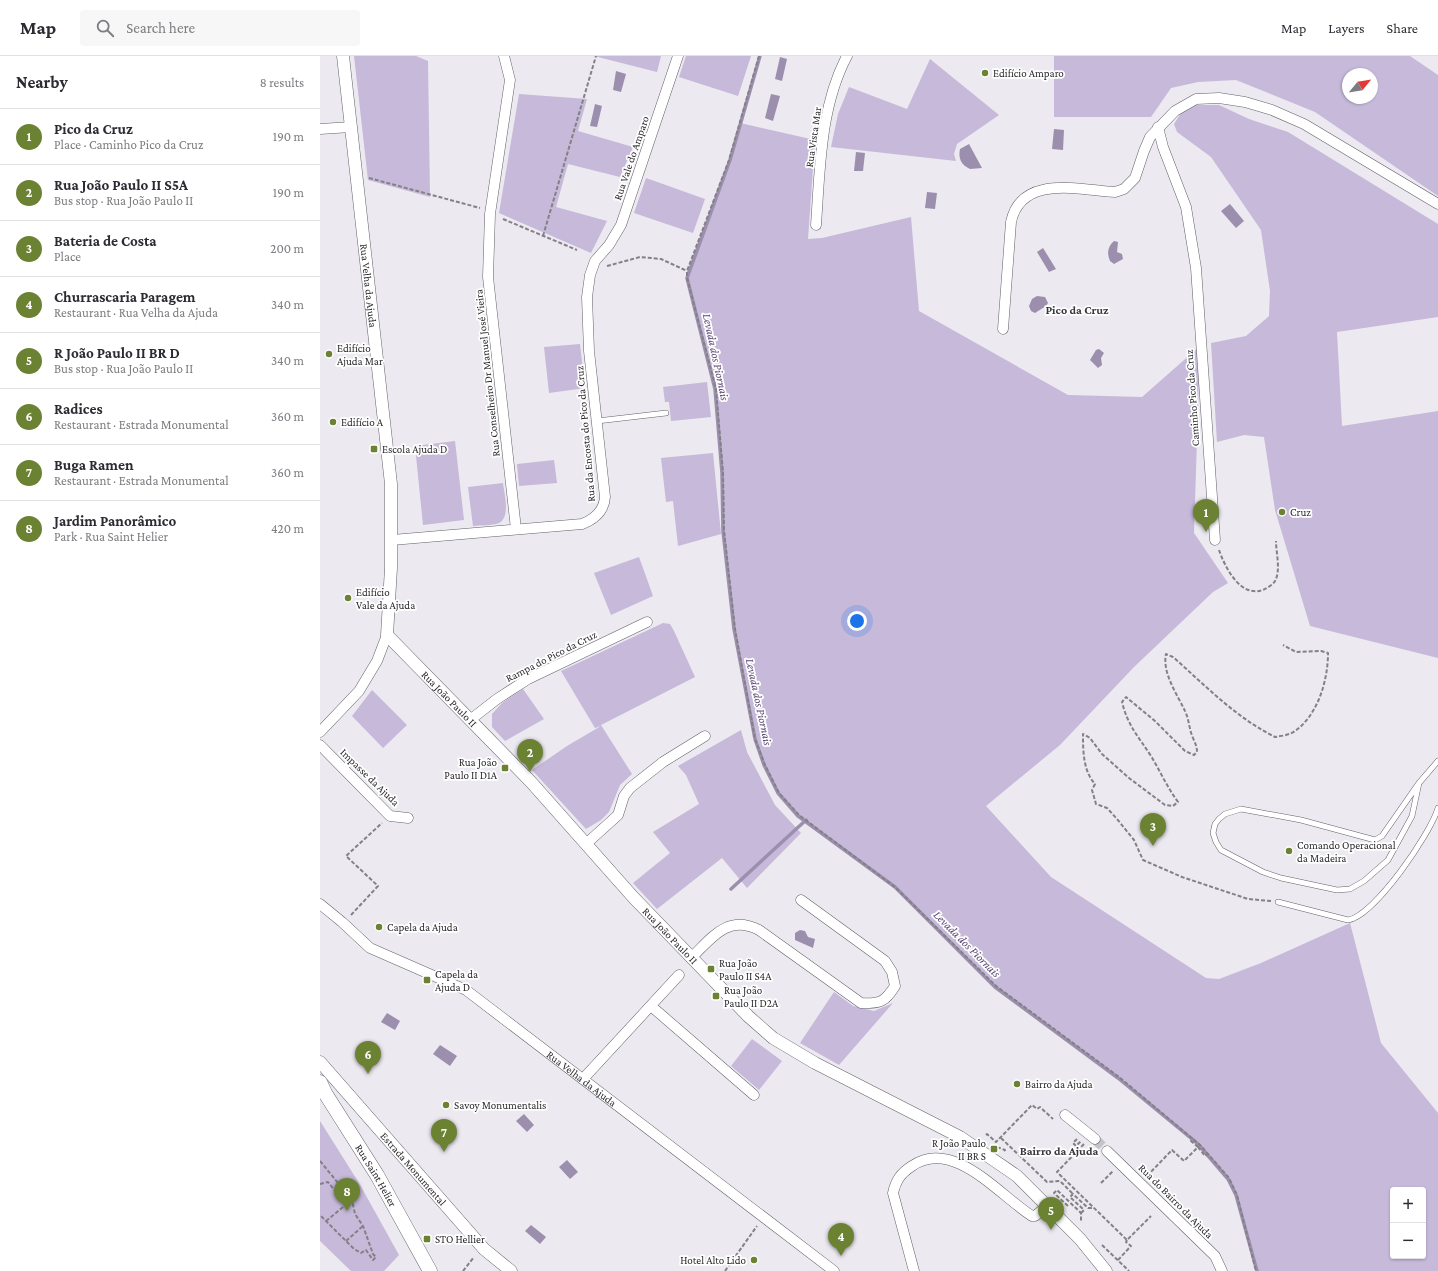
<!DOCTYPE html>
<html lang="en">
<head>
<meta charset="utf-8">
<style>
	body { margin:0; font-family:"Crimson Pro",serif; background:#f7f7f7; color:#2b2b33 }
	.controls { position:absolute; right:12px; bottom:12px; display:grid; overflow:hidden; border-radius:4px; box-shadow:0 1px 3px #0004 }
	.controls button { width:36px; height:36px; display:grid; place-items:center; padding:0; border:0; border-bottom:1px solid #e1e1e2; background:#fff; color:#2b2b33; font:20px sans-serif }
	.compass { position:absolute; left:1022px; top:12px; width:36px; height:36px; border-radius:50%; background:#fff; box-shadow:0 1px 3px #0004; rotate:60deg }
	.you { position:absolute; left:537px; top:565px; width:14px; height:14px; margin:-10px; border:3px solid #fff; border-radius:50%; background:#1a73e8; box-shadow:0 0 0 6px #1a73e833 }
	.badge { display:grid; place-items:center; width:26px; height:26px; border-radius:50%; background:#6c8233; color:#fff; font-size:13px; font-weight:700 }
	.pin { position:absolute; translate:-50% -33px; filter:drop-shadow(0 1px 2px #0008) }
	.pin::after { content:''; position:absolute; top:21px; width:14px; height:12px; background:inherit; clip-path:polygon(0 0,100% 0,50% 100%) }
	.list { margin:0; padding:0; list-style:none }
	h2 { display:flex; justify-content:space-between; align-items:center; height:52px; margin:0; padding:0 16px; font-size:17px }
	h2 small { font-size:13px; font-weight:400; color:#7c7c81 }
	.list li { display:grid; grid-template-columns:26px 1fr auto; gap:12px; align-items:center; box-sizing:border-box; height:56px; padding:0 16px; border-top:1px solid #e1e1e2 }
	.list b { display:block; font-size:15px; white-space:nowrap }
	.list p { margin:0; font-size:13px; white-space:nowrap; color:#7c7c81 }
	.list em { font-size:13px; font-style:normal; color:#7c7c81 }
	.icon { flex:none; width:22px; height:22px; fill:none; stroke:currentColor; stroke-width:2; stroke-linecap:round; stroke-linejoin:round }
	.map { position:relative; flex:none; width:1118px; height:1215px; overflow:hidden }
	header { display:flex; align-items:center; gap:24px; box-sizing:border-box; height:56px; padding:0 20px; background:#fff; border-bottom:1px solid #e1e1e2 }
	header strong { font-size:19px }
	nav { display:flex; gap:22px; margin-inline-start:auto; font-size:14px }
	.search { width:280px; height:36px; background:#f7f7f7; display:flex; align-items:center; gap:10px; box-sizing:border-box; padding:0 14px; border-radius:4px; color:#7c7c81; font-size:15px }
	main { display:flex }
	aside { flex:1; background:#fff }
	.map>svg:first-child { display:block }
	.green { fill:#c6b9da; fill-rule:evenodd }
	.water { fill:#9c8fae }
	.lines { fill:none; stroke-linecap:round; stroke-linejoin:round }
	.stream { stroke:#9c8fae; stroke-width:3.5 }
	.minor-tunnel { stroke:#c5c3ca; stroke-width:10; stroke-dasharray:10 5; stroke-linecap:butt }
	.service-casing { stroke:#636067; stroke-width:6 }
	.minor-casing { stroke:#636067; stroke-width:11 }
	.tertiary-casing { stroke:#636067; stroke-width:13 }
	.secondary-casing { stroke:#636067; stroke-width:15 }
	.path { stroke:#838186; stroke-width:2; stroke-dasharray:4 2; stroke-linecap:butt }
	.service { stroke:#fff; stroke-width:5 }
	.minor { stroke:#fff; stroke-width:10 }
	.tertiary { stroke:#fff; stroke-width:12 }
	.secondary { stroke:#fff; stroke-width:14 }
	.poi-dot { fill:#6c8233; stroke:#fff; stroke-width:1.5 }
	.labels { text-anchor:middle; stroke-width:3.5; stroke-linejoin:round; paint-order:stroke }
	.poi-label { font-size:11px; fill:#2a292c; stroke:#fff; text-anchor:start }
	.street-label { font-size:11px; fill:#2a292c; stroke:#fff }
	.neighbourhood-label { font-size:12px; font-weight:bold; fill:#39373d; stroke:#fff }
	.water-label { font-size:12px; font-style:italic; fill:#5c4876; stroke:#fff }
</style>
</head>
<body>
<header>
<strong>Map</strong>
<div class="search"><svg class="icon" aria-label="search" viewBox="0 0 24 24"><circle cx="10" cy="10" r="6"/><path d="M15 15l6 6"/></svg>Search here</div>
<nav><a>Map</a><a>Layers</a><a>Share</a></nav>
</header>
<main>
<aside>
<h2>Nearby<small>8 results</small></h2>
<ul class="list">
<li><span class="badge">1</span><div><b>Pico da Cruz</b><p>Place · Caminho Pico da Cruz</p></div><em>190 m</em></li>
<li><span class="badge">2</span><div><b>Rua João Paulo II S5A</b><p>Bus stop · Rua João Paulo II</p></div><em>190 m</em></li>
<li><span class="badge">3</span><div><b>Bateria de Costa</b><p>Place</p></div><em>200 m</em></li>
<li><span class="badge">4</span><div><b>Churrascaria Paragem</b><p>Restaurant · Rua Velha da Ajuda</p></div><em>340 m</em></li>
<li><span class="badge">5</span><div><b>R João Paulo II BR D</b><p>Bus stop · Rua João Paulo II</p></div><em>340 m</em></li>
<li><span class="badge">6</span><div><b>Radices</b><p>Restaurant · Estrada Monumental</p></div><em>360 m</em></li>
<li><span class="badge">7</span><div><b>Buga Ramen</b><p>Restaurant · Estrada Monumental</p></div><em>360 m</em></li>
<li><span class="badge">8</span><div><b>Jardim Panorâmico</b><p>Park · Rua Saint Helier</p></div><em>420 m</em></li>
</ul>
</aside>
<div class="map">
<svg width="1118" height="1215" viewBox="0 0 1118 1215">
	<rect width="100%" height="100%" fill="#ece9f1"/>
	<g class="green">
		<path d="M 34,0 L 96,0 L 108,5 L 110,141 L 48,124 Z"/>
		<path d="M 274,0 L 341,0 L 337,16 Z"/>
		<path d="M 366,0 L 431,0 L 418,40 L 359,21 Z"/>
		<path d="M 734,0 L 1090,0 L 1118,19 L 1118,140 L 995,56 L 916,24 L 878,26 L 851,32 L 831,61 L 734,61 ZM 1028,18 L 1052,18 L 1052,42 L 1028,42 Z"/>
		<path d="M 610,3 L 679,59 L 637,88 L 634,98 L 636,105 L 511,91 L 518,58 L 529,31 L 587,53 Z"/>
		<path d="M 199,38 L 267,43 L 258,75 L 313,91 L 300,121 L 248,108 L 236,151 L 287,165 L 271,197 L 179,157 Z"/>
		<path d="M 876,49 L 899,49 L 929,63 L 968,76 L 1118,168 L 1118,261 L 1017,276 L 1022,370 L 1118,355 L 1118,602 L 990,570 L 955,454 L 944,381 L 924,379 L 897,386 L 891,287 L 926,280 L 949,260 L 950,235 L 941,174 L 891,101 L 857,76 L 854,68 L 863,54 Z"/>
		<path d="M 420,67 L 495,84 L 488,183 L 502,182 L 591,161 L 599,255 L 748,339 L 822,341 L 880,290 L 874,477 L 908,527 L 893,536 L 814,611 L 740,689 L 666,750 L 731,821 L 886,922 L 899,923 L 941,907 L 1030,867 L 1061,987 L 1118,1057 L 1118,1215 L 936,1215 L 917,1139 L 909,1122 L 880,1089 L 799,1021 L 676,930 L 575,831 L 479,759 L 459,737 L 445,709 L 435,683 L 415,573 L 404,475 L 403,417 L 396,333 L 367,222 L 367,215 L 409,104 ZM 1073,1134 L 1103,1134 L 1103,1200 L 1073,1200 Z"/>
		<path d="M 326,122 L 385,143 L 373,177 L 314,157 Z"/>
		<path d="M 260,288 L 265,332 L 229,337 L 224,291 Z"/>
		<path d="M 387,326 L 391,361 L 351,365 L 349,346 L 345,346 L 343,331 Z"/>
		<path d="M 135,385 L 144,464 L 103,469 L 95,390 Z"/>
		<path d="M 393,397 L 401,478 L 358,490 L 353,445 L 346,446 L 341,402 Z"/>
		<path d="M 234,404 L 237,427 L 199,430 L 197,408 Z"/>
		<path d="M 183,427 C 184,437 191,461 179,467 C 172,470 160,469 153,470 L 148,431 Z"/>
		<path d="M 319,501 L 333,540 L 291,559 L 274,517 Z"/>
		<path d="M 343,567 L 350,568 L 354,575 L 375,621 L 281,669 L 312,718 L 300,729 L 289,756 L 281,764 L 266,773 L 212,714 L 247,690 L 281,670 L 275,672 L 241,615 Z"/>
		<path d="M 203,633 L 224,663 L 185,685 L 172,671 L 172,658 L 182,647 Z"/>
		<path d="M 52,634 L 87,669 L 63,692 L 32,660 Z"/>
		<path d="M 421,674 L 427,696 L 455,749 L 481,777 L 427,832 L 402,802 L 337,853 L 313,827 L 350,797 L 333,776 L 379,748 L 366,719 L 358,710 Z"/>
		<path d="M 514,936 L 533,950 L 554,955 L 573,947 L 519,1009 L 480,987 Z"/>
		<path d="M 432,983 L 462,1005 L 439,1034 L 411,1010 Z"/>
		<path d="M 0,1065 L 39,1127 L 79,1199 L 64,1215 L 31,1215 L 0,1185 Z"/>
	</g>
	<g class="water">
		<path d="M 460,1 L 467,3 L 462,25 L 455,23 Z"/>
		<path d="M 296,15 L 306,18 L 301,36 L 293,34 Z"/>
		<path d="M 451,38 L 460,40 L 453,65 L 445,62 Z"/>
		<path d="M 275,48 L 282,50 L 277,71 L 270,70 Z"/>
		<path d="M 734,73 L 744,74 L 743,94 L 732,93 Z"/>
		<path d="M 649,88 L 662,112 L 650,113 C 641,109 638,102 640,93 Z"/>
		<path d="M 536,96 L 545,97 L 543,115 L 534,115 Z"/>
		<path d="M 607,136 L 617,137 L 615,153 L 605,152 Z"/>
		<path d="M 910,148 L 924,165 L 916,172 L 901,155 Z"/>
		<path d="M 794,185 L 798,186 L 797,196 L 802,198 L 803,203 L 794,208 L 790,205 C 787,198 787,191 794,185 Z"/>
		<path d="M 723,192 L 736,213 L 729,216 L 717,196 Z"/>
		<path d="M 717,240 L 725,241 L 728,247 L 726,250 L 715,257 L 711,255 L 709,250 L 712,243 Z"/>
		<path d="M 779,293 L 784,297 L 781,302 L 782,309 L 778,312 L 770,304 L 776,294 Z"/>
		<path d="M 480,874 L 485,875 L 488,881 L 495,883 L 493,892 L 475,884 L 475,877 Z"/>
		<path d="M 67,957 L 80,965 L 75,974 L 61,966 Z"/>
		<path d="M 120,989 L 137,1000 L 130,1010 L 113,998 Z"/>
		<path d="M 204,1058 L 214,1069 L 207,1076 L 196,1065 Z"/>
		<path d="M 247,1104 L 258,1116 L 250,1123 L 239,1111 Z"/>
		<path d="M 211,1169 L 226,1181 L 220,1188 L 205,1175 Z"/>
	</g>
	<g class="lines">
		<g class="stream">
			<path d="M 440,0 L 410,104 L 367,222 L 395,333 L 402,417 L 403,475 L 414,573 L 435,683 L 444,709 L 458,737 L 478,760 L 575,831 L 675,931 L 798,1022 L 878,1088 L 908,1123 L 916,1139 L 937,1215"/>
			<path d="M 411,833 L 486,764"/>
		</g>
		<path class="minor-tunnel" d="M 775,1083 L 787,1095"/>
		<g class="service-casing">
			<g id="service">
				<path d="M 277,365 L 346,357"/>
				<path d="M 1099,727 L 1092,760 L 1068,804 L 1044,825 L 1030,833 L 1017,834 L 961,822 L 943,816 L 901,794 L 896,786 L 893,777 L 895,768 L 899,763 L 905,758 L 921,753 L 981,764 L 1055,784 L 1062,780 L 1099,727 L 1118,705"/>
				<path d="M 958,846 L 1028,864 C 1054,860 1110,779 1118,752"/>
			</g>
		</g>
		<g class="minor-casing">
			<g id="minor">
				<path d="M 184,0 L 190,24 L 170,158 L 168,221 L 196,473"/>
				<path d="M 838,71 L 843,91 L 866,151 L 876,212 L 895,484"/>
				<path d="M 0,73 L 31,71"/>
				<path d="M 496,169 C 500,113 500,51 527,0"/>
				<path d="M 683,273 L 691,166 C 701,118 760,134 795,136 L 804,133 L 815,122 L 824,95 L 830,81 L 855,55 L 876,43 L 899,42 L 925,46 L 952,54 L 984,68 L 1118,148"/>
				<path d="M 72,484 L 262,468 C 275,463 284,455 285,441 L 269,295 L 267,241 L 270,219 L 275,205 L 289,189 L 301,169 L 358,0"/>
				<path d="M 150,664 L 177,643 L 208,623 L 327,566"/>
				<path d="M 0,676 L 39,635 L 57,605 L 67,579"/>
				<path d="M 0,689 L 70,760 L 88,762"/>
				<path d="M 267,787 L 298,759 L 304,740 L 310,732 L 343,706 L 385,680"/>
				<path id="s1" d="M 0,848 L 22,866 L 50,892 L 146,934 L 514,1215"/>
				<path d="M 371,902 C 392,882 407,858 439,874 L 541,947 C 560,948 565,946 575,930 L 572,916 L 565,905 L 481,844"/>
				<path d="M 331,950 L 434,1039"/>
				<path d="M 263,1023 L 359,919"/>
				<path d="M 745,1059 L 775,1083"/>
				<path d="M 787,1095 L 895,1200 L 902,1215"/>
				<path d="M 594,1215 L 573,1137 C 576,1124 581,1117 592,1110 C 633,1081 680,1140 712,1160 L 715,1160 L 727,1150"/>
			</g>
		</g>
		<g class="tertiary-casing">
			<g id="tertiary">
				<path id="s2" d="M 23,0 L 71,428 L 71,512 L 67,579 L 211,726 L 313,841 L 428,960 L 453,982 L 495,1007 L 640,1081 L 697,1120 L 760,1183 L 786,1215"/>
				<path id="s3" d="M 0,1006 L 164,1193 L 191,1215"/>
			</g>
		</g>
		<g class="secondary-casing">
			<g id="secondary">
				<path id="s4" d="M 0,1026 L 5,1037 L 57,1119 L 110,1215"/>
			</g>
		</g>
		<g class="path">
			<path d="M 439,0 L 409,104 L 367,215 L 367,222 L 396,333 L 403,417 L 404,475 L 415,573 L 435,683 L 445,709 L 459,737 L 479,759 L 575,831 L 676,930 L 799,1021 L 880,1089 L 909,1122 L 917,1139 L 936,1215"/>
			<path d="M 49,122 L 160,152"/>
			<path d="M 183,163 L 257,194"/>
			<path d="M 223,180 L 276,0"/>
			<path d="M 287,210 L 320,201 L 341,203 L 367,215"/>
			<path d="M 899,494 C 905,511 920,542 943,534 C 947,532 953,529 955,525 C 961,514 956,497 956,485"/>
			<path d="M 951,845 L 928,843 L 862,821 L 823,804 L 814,784 L 797,763 L 787,752 L 776,748 L 772,734 L 775,728 C 763,715 763,694 763,678 L 770,682 L 782,698 L 809,722 L 845,749 L 853,750 L 858,746 C 847,731 840,715 831,700 C 818,680 808,670 802,646 L 806,641 L 835,665 L 865,695 L 874,699 L 877,696 C 877,690 875,687 873,682 C 869,673 869,663 865,655 C 857,638 842,617 846,598 L 853,601 C 886,630 915,661 955,681 C 961,680 970,679 975,675 C 998,659 1008,624 1008,597 L 1001,595 L 976,596 L 963,589"/>
			<path d="M 31,859 L 58,830 L 26,800 L 62,767"/>
			<path d="M 666,1079 L 667,1078 L 676,1086 L 712,1049 L 717,1053 L 720,1051 L 733,1063"/>
			<path d="M 681,1082 L 727,1126 L 740,1125 L 753,1138"/>
			<path d="M 757,1083 L 753,1087 L 756,1090 L 761,1085"/>
			<path d="M 764,1088 L 737,1116 L 807,1184 L 831,1160"/>
			<path d="M 677,1091 L 685,1094 L 683,1096"/>
			<path d="M 878,1091 L 885,1100 L 888,1098"/>
			<path d="M 0,1105 L 32,1144 L 35,1158 L 43,1170 L 53,1198 L 56,1201 L 53,1204 L 46,1194 L 41,1197 L 34,1193 L 0,1159"/>
			<path d="M 827,1120 L 852,1094 L 864,1105 L 878,1091 L 871,1085 L 873,1082"/>
			<path d="M 781,1127 L 793,1115"/>
			<path d="M 0,1128 L 8,1126 L 16,1136 L 19,1134 L 28,1147 L 32,1144"/>
			<path d="M 748,1150 L 734,1137 L 737,1134 L 761,1157 L 761,1166"/>
			<path d="M 761,1157 L 764,1154 L 750,1141 L 753,1138 L 768,1152 L 773,1152"/>
			<path d="M 6,1165 L 28,1147"/>
			<path d="M 26,1185 L 43,1170"/>
			<path d="M 782,1189 L 809,1215"/>
			<path d="M 798,1204 L 811,1190 L 806,1186 L 807,1184"/>
			<path d="M 143,1215 L 154,1201"/>
			<path d="M 405,1215 L 437,1170"/>
		</g>
		<use href="#service" class="service"/>
		<use href="#minor" class="minor"/>
		<use href="#tertiary" class="tertiary"/>
		<use href="#secondary" class="secondary"/>
	</g>
	<g class="poi-dot">
		<circle cx="665" cy="17" r="4"/>
		<circle cx="9" cy="298" r="4"/>
		<circle cx="13" cy="366" r="4"/>
		<rect x="50" y="389" width="8" height="8" rx="2"/>
		<circle cx="962" cy="456" r="4"/>
		<circle cx="28" cy="542" r="4"/>
		<rect x="181" y="708" width="8" height="8" rx="2"/>
		<circle cx="969" cy="795" r="4"/>
		<circle cx="59" cy="871" r="4"/>
		<rect x="387" y="909" width="8" height="8" rx="2"/>
		<rect x="103" y="920" width="8" height="8" rx="2"/>
		<rect x="392" y="936" width="8" height="8" rx="2"/>
		<circle cx="697" cy="1028" r="4"/>
		<circle cx="126" cy="1049" r="4"/>
		<rect x="670" y="1089" width="8" height="8" rx="2"/>
		<rect x="103" y="1179" width="8" height="8" rx="2"/>
		<circle cx="434" cy="1204" r="4"/>
	</g>
	<g class="labels">
		<g class="poi-label">
			<text x="673" y="21">Edifício Amparo</text>
			<text x="17" y="296">Edifício<tspan x="17" dy="13">Ajuda Mar</tspan></text>
			<text x="21" y="370">Edifício A</text>
			<text x="62" y="397">Escola Ajuda D</text>
			<text x="970" y="460">Cruz</text>
			<text x="36" y="540">Edifício<tspan x="36" dy="13">Vale da Ajuda</tspan></text>
			<text x="177" y="710" text-anchor="end">Rua João<tspan x="177" dy="13">Paulo II D1A</tspan></text>
			<text x="977" y="793">Comando Operacional<tspan x="977" dy="13">da Madeira</tspan></text>
			<text x="67" y="875">Capela da Ajuda</text>
			<text x="399" y="911">Rua João<tspan x="399" dy="13">Paulo II S4A</tspan></text>
			<text x="115" y="922">Capela da<tspan x="115" dy="13">Ajuda D</tspan></text>
			<text x="404" y="938">Rua João<tspan x="404" dy="13">Paulo II D2A</tspan></text>
			<text x="705" y="1032">Bairro da Ajuda</text>
			<text x="134" y="1053">Savoy Monumentalis</text>
			<text x="666" y="1091" text-anchor="end">R João Paulo<tspan x="666" dy="13">II BR S</tspan></text>
			<text x="115" y="1187">STO Hellier</text>
			<text x="426" y="1208" text-anchor="end">Hotel Alto Lido</text>
		</g>
		<g class="street-label">
			<text transform="translate(493 81) rotate(-82)" y="4">Rua Vista Mar</text>
			<text transform="translate(311 102) rotate(-71)" y="4">Rua Vale do Amparo</text>
			<text dy="4" stroke="none"><textPath href="#s2" startOffset="231">Rua Velha da Ajuda</textPath></text>
			<text transform="translate(167 317) rotate(-96)" y="4">Rua Conselheiro Dr Manuel José Vieira</text>
			<text transform="translate(872 342) rotate(-94)" y="4">Caminho Pico da Cruz</text>
			<text transform="translate(265 378) rotate(-95)" y="4">Rua da Encosta do Pico da Cruz</text>
			<text transform="translate(231 600) rotate(-27)" y="4">Rampa do Pico da Cruz</text>
			<text dy="4" stroke="none"><textPath href="#s2" startOffset="671">Rua João Paulo II</textPath></text>
			<text transform="translate(50 721) rotate(44)" y="4">Impasse da Ajuda</text>
			<text dy="4" stroke="none"><textPath href="#s2" startOffset="995">Rua João Paulo II</textPath></text>
			<text dy="4" stroke="none"><textPath href="#s1" startOffset="317">Rua Velha da Ajuda</textPath></text>
			<text dy="4" stroke="none"><textPath href="#s3" startOffset="142">Estrada Monumental</textPath></text>
			<text dy="4" stroke="none"><textPath href="#s4" startOffset="109">Rua Saint Helier</textPath></text>
			<text transform="translate(856 1145) rotate(45)" y="4">Rua do Bairro da Ajuda</text>
		</g>
		<g class="neighbourhood-label">
			<text x="757" y="258">Pico da Cruz</text>
			<text x="739" y="1099">Bairro da Ajuda</text>
		</g>
		<g class="water-label">
			<text transform="translate(396 301) rotate(78)" y="4">Levada dos Piornais</text>
			<text transform="translate(439 646) rotate(78)" y="4">Levada dos Piornais</text>
			<text transform="translate(647 888) rotate(45)" y="4">Levada dos Piornais</text>
		</g>
	</g>
</svg>
<div class="controls">
<button>+</button>
<button>−</button>
</div>
<svg class="compass" viewBox="-18 -18 36 36"><path d="M0-13l5 13h-10z" fill="#e53935"/><path d="M0 13l5-13h-10z" fill="#7c7c81"/></svg>
<div class="you"></div>
<div class="pin badge" style="left:886px;top:476px">1</div>
<div class="pin badge" style="left:210px;top:716px">2</div>
<div class="pin badge" style="left:833px;top:790px">3</div>
<div class="pin badge" style="left:521px;top:1200px">4</div>
<div class="pin badge" style="left:731px;top:1174px">5</div>
<div class="pin badge" style="left:48px;top:1018px">6</div>
<div class="pin badge" style="left:124px;top:1096px">7</div>
<div class="pin badge" style="left:27px;top:1155px">8</div>
</div>
</main>
</body>
</html>
